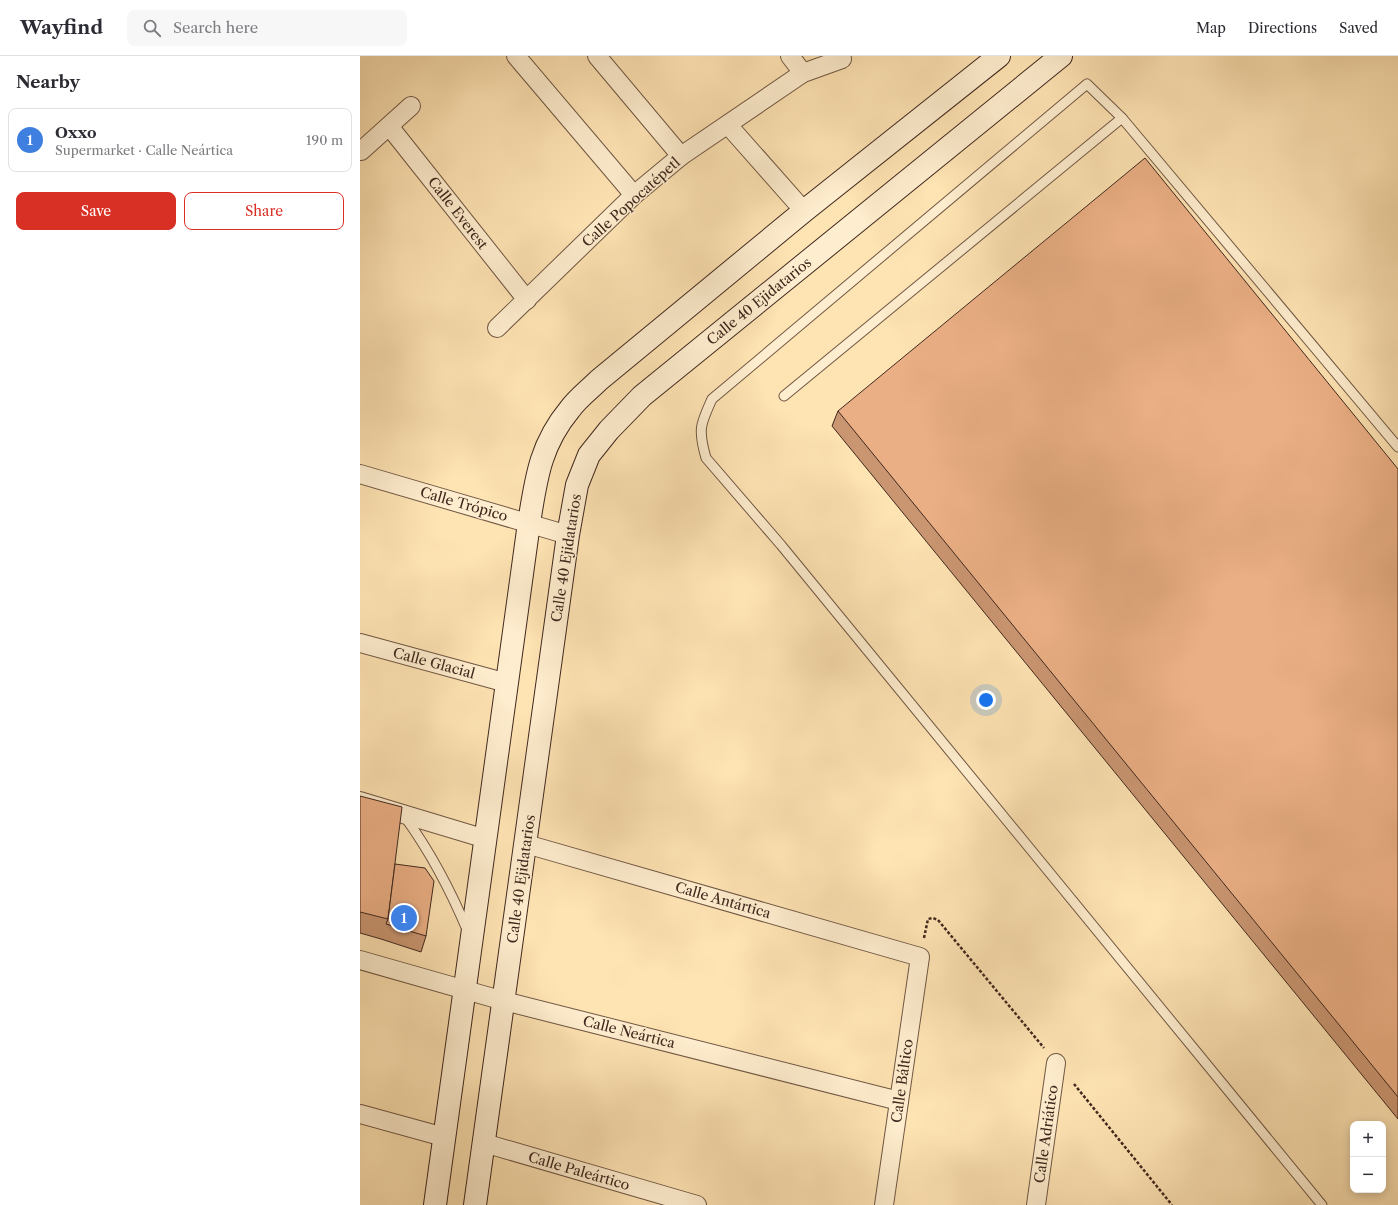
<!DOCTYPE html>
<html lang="en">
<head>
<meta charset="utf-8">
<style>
	body { margin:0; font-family:"Libre Caslon Text",serif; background:#f7f7f7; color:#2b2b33 }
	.controls { position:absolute; right:12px; bottom:12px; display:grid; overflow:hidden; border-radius:8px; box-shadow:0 2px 10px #0003 }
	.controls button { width:36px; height:36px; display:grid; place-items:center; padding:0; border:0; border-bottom:1px solid #e1e1e2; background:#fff; color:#2b2b33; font:20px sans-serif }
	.you { position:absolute; left:626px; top:644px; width:14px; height:14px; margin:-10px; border:3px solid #fff; border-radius:50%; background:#1a73e8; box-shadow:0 0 0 6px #1a73e833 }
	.badge { display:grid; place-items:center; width:26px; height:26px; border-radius:50%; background:#d93025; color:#fff; font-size:13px; font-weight:700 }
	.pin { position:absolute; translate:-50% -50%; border:2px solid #fff; box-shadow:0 1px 4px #0006 }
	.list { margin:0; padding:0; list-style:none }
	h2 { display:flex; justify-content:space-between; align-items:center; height:52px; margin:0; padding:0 16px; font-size:17px }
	h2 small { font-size:13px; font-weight:400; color:#7c7c81 }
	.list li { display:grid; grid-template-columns:26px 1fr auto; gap:12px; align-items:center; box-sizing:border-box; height:64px; margin:0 8px 8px; padding:0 8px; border:1px solid #e1e1e2; border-radius:8px }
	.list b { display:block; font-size:15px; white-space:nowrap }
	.list p { margin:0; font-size:13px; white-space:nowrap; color:#7c7c81 }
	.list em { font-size:13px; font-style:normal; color:#7c7c81 }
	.actions { display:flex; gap:8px; padding:12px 16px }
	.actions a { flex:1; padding:9px 0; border:1px solid #d93025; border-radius:8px; text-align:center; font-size:14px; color:#d93025 }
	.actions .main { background:#d93025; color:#fff }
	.icon { flex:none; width:22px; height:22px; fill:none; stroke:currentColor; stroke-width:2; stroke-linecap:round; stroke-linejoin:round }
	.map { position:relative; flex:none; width:1038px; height:1149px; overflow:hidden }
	header { display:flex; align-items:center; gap:24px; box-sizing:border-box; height:56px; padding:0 20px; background:#fff; border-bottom:1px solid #e1e1e2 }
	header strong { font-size:19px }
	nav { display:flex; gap:22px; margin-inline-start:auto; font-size:14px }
	.search { width:280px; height:36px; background:#f7f7f7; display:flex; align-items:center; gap:10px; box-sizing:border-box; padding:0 14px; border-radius:8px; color:#7c7c81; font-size:15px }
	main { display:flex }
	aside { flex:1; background:#fff }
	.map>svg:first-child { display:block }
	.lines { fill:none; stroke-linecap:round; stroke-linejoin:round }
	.lane-casing { stroke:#705743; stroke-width:11 }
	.street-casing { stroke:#705743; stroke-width:20 }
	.secondary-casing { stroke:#40281e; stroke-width:24 }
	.path { stroke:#40281e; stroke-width:2.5; stroke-dasharray:3 2; stroke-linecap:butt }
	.lane { stroke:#feedce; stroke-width:9 }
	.street { stroke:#feedce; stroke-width:18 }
	.secondary { stroke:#feedce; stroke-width:22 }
	.wall { fill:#ca9672; stroke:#40281e }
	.building { fill:#ebaf85; stroke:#40281e }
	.labels { text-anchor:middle; stroke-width:3; stroke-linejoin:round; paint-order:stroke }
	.street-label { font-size:14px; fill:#40281e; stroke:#feedce }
</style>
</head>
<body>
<header>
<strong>Wayfind</strong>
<div class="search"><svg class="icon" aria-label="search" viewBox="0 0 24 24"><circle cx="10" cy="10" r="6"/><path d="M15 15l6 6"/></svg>Search here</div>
<nav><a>Map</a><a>Directions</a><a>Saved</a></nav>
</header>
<main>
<aside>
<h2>Nearby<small></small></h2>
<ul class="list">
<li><span class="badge" style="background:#3f7fe0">1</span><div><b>Oxxo</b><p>Supermarket · Calle Neártica</p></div><em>190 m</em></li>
</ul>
<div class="actions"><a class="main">Save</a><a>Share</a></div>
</aside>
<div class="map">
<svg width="1038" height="1149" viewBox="0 0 1038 1149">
	<rect width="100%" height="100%" fill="#fee3b3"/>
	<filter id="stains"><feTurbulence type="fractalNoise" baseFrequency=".005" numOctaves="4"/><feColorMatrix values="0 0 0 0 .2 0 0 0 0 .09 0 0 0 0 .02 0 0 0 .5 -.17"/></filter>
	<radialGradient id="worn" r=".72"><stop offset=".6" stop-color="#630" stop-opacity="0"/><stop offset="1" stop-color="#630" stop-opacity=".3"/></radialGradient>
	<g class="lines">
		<g class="lane-casing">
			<g id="lane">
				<path d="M 424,340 L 762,62"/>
				<path d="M 45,761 C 71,797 91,835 108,876"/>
				<path d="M 962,1149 L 421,489 L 346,402 C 338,374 340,369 352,343 L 727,28 L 762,62 L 1038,391"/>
			</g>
		</g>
		<g class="street-casing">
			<g id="street">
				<path d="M 156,0 L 274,139"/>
				<path d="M 237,0 L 321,100"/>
				<path d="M 430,0 L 443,17"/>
				<path d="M 368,69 L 444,155"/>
				<path d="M 29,70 L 167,244"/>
				<path d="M 1,95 L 51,50"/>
				<path d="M 137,272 L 274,139 L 321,100 L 443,17 L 482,3"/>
				<path d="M 0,418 L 208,479"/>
				<path d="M 0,587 L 147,627"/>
				<path d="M 0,745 L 126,783"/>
				<path d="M 166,788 L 560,901 L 524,1149"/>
				<path d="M 0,904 L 144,945 L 539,1045"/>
				<path d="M 0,1058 L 84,1081"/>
				<path d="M 124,1087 L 337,1149"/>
				<path d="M 676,1149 L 696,1007"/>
			</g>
		</g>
		<g class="secondary-casing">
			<g id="secondary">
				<path d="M 75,1149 L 169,467 C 176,423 180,389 210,353 C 218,342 229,334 239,324 L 444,155 L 639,0"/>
				<path d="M 115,1149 L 208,479 L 217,429 L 229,399 L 249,374 L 282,340 L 701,0"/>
			</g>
		</g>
		<g class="path">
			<path d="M 564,882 L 568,863 L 573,862 L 578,864 L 684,992"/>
			<path d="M 714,1028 L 812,1149"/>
		</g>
		<use href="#lane" class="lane"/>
		<use href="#street" class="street"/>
		<use href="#secondary" class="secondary"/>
	</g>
	<g class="wall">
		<path d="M 478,355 L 1038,413 L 1038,1063 L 472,370 Z"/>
		<path d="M 0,740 L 35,808 L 66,880 L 61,896 L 21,883 L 0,877 Z"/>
	</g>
	<g class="building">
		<path d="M 785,102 L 1038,413 L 1038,1041 L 478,355 Z"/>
		<path d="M 0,740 L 42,751 L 28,863 L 0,856 Z"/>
		<path d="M 35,808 L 65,812 L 74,825 L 66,880 L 26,868 L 28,863 Z"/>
	</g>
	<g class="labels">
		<g class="street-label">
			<text transform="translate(271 146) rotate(-42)" y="5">Calle Popocatépetl</text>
			<text transform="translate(98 157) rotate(52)" y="5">Calle Everest</text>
			<text transform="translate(399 245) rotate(-39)" y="5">Calle 40 Ejidatarios</text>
			<text transform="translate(104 448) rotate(16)" y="5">Calle Trópico</text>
			<text transform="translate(206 502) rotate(-81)" y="5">Calle 40 Ejidatarios</text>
			<text transform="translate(74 607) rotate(15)" y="5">Calle Glacial</text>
			<text transform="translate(161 823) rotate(-82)" y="5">Calle 40 Ejidatarios</text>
			<text transform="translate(363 844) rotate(16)" y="5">Calle Antártica</text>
			<text transform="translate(269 976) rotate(14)" y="5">Calle Neártica</text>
			<text transform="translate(542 1025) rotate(-82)" y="5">Calle Báltico</text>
			<text transform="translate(686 1078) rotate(-82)" y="5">Calle Adriático</text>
			<text transform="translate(219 1115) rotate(16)" y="5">Calle Paleártico</text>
		</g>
	</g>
	<rect width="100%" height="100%" filter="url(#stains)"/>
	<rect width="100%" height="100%" fill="url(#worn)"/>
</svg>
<div class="controls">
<button>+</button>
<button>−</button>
</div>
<div class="you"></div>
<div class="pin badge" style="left:44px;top:862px;background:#3f7fe0">1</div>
</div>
</main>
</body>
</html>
